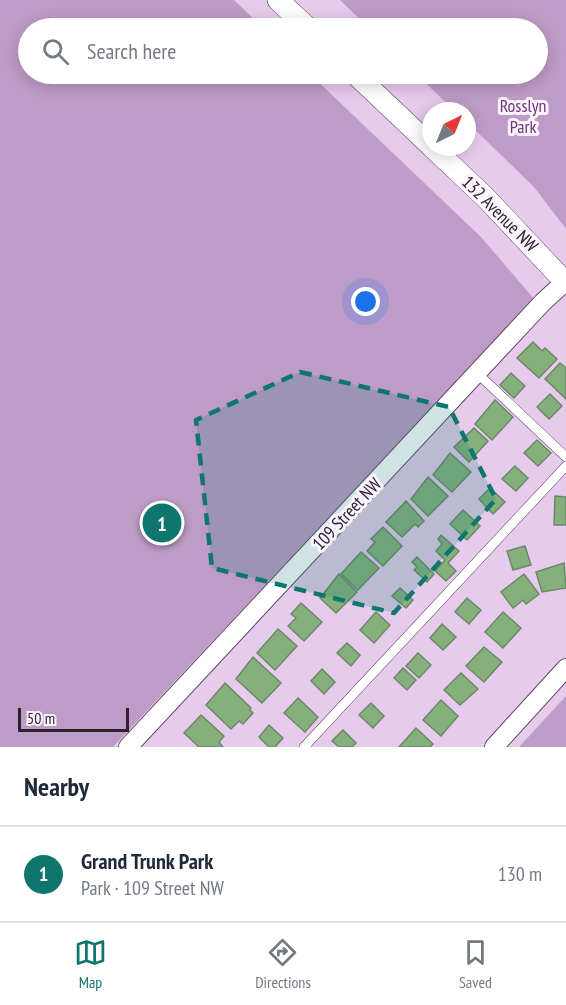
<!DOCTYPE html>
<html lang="en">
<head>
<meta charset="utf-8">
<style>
	body { margin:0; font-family:"PT Sans Narrow",sans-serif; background:#f6f6f7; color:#1f2937 }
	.compass { position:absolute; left:422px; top:102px; width:54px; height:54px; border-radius:50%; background:#fff; box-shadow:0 3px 15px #0003; rotate:43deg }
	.scale { position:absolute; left:18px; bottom:15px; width:111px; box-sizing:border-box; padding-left:6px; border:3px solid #2d2330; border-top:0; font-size:16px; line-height:21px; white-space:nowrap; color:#2d2330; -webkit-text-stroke:4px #fcf4fe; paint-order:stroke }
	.you { position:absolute; left:366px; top:302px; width:21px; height:21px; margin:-15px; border:4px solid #fff; border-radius:50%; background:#1a73e8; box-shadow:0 0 0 9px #1a73e833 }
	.badge { display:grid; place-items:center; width:39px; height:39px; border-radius:50%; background:#0f766e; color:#fff; font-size:20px; font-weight:700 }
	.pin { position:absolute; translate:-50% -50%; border:3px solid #fff; box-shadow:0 2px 6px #0006 }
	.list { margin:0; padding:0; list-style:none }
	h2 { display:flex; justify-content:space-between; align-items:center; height:78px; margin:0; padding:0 24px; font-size:26px }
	h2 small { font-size:20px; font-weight:400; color:#747a83 }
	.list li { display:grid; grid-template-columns:39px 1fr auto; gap:18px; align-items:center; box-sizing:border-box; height:96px; padding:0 24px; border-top:2px solid #e0e1e3 }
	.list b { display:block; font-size:22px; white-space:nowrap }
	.list p { margin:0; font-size:20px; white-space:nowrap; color:#747a83 }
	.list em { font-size:20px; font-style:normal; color:#747a83 }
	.icon { flex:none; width:33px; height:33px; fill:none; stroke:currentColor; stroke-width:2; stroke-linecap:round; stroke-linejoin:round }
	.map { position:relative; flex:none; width:566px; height:747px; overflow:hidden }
	.search { position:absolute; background:#fff; box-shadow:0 3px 15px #0003; left:18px; right:18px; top:18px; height:66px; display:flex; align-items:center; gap:15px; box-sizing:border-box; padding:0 21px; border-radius:33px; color:#747a83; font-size:22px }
	.sheet { height:174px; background:#fff }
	nav { display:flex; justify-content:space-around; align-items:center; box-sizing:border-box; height:84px; border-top:2px solid #e0e1e3; background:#fff; font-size:16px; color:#747a83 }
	nav a { display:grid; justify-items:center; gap:3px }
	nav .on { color:#0f766e }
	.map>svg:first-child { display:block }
	.green { fill:#bf9cc7 }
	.building { fill:#85b07c; stroke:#6d8868; stroke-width:1.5 }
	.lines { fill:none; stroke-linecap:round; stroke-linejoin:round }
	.service-casing { stroke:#604765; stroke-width:10 }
	.minor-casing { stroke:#604765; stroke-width:20 }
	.tertiary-casing { stroke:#604765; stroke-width:22 }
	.service { stroke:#fff; stroke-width:9 }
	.minor { stroke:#fff; stroke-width:18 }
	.tertiary { stroke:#fff; stroke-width:21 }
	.marked { fill:#0f766e; fill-opacity:0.2; stroke:#0f766e; stroke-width:4.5; stroke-dasharray:12 8; stroke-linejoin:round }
	.labels { text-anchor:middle; stroke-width:6; stroke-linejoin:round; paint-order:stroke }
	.park-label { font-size:18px; fill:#6b3676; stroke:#fcf4fe }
	.street-label { font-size:18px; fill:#2d2330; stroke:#fcf4fe }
</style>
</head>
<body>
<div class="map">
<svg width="566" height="747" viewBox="0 0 566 747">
	<rect width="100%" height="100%" fill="#e7cbed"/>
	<g class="green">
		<path d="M 0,0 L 234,0 L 263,28 L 28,28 L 28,74 L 310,74 L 481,237 L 534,299 L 113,747 L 0,747 Z"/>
		<path d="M 340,0 L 566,0 L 566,229 L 534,187 L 467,122 L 467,111 L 455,111 L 416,74 L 538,74 L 538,28 L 369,28 Z"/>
		<path d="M 566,696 L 566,747 L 519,747 Z"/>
	</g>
	<g class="building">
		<path d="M 533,342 L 542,351 L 545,348 L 557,359 L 539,378 L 517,358 Z"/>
		<path d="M 560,363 L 566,368 L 566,399 L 545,379 Z"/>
		<path d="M 511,373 L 525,386 L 514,398 L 500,385 Z"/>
		<path d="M 550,394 L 562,406 L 549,419 L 537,407 Z"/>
		<path d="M 495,400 L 513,417 L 492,440 L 475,424 Z"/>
		<path d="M 474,428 L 488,441 L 469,462 L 454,447 Z"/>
		<path d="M 537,440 L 551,453 L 538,466 L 524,453 Z"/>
		<path d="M 450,453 L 471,472 L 452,492 L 433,475 Z"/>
		<path d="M 515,466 L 528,478 L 516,491 L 502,479 Z"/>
		<path d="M 428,477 L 448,496 L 428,516 L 411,499 Z"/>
		<path d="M 490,488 L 505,502 L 493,514 L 479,499 Z"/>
		<path d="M 555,496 L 566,497 L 566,525 L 554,525 Z"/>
		<path d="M 406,501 L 424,521 L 418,527 L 415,524 L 402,537 L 386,522 Z"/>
		<path d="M 463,510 L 480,526 L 467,540 L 450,524 Z"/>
		<path d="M 383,527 L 402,546 L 383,566 L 367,551 L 375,542 L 371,539 Z"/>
		<path d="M 441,535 L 459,551 L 448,563 L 456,571 L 446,581 L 435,571 L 445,560 L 436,551 L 442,544 L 438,539 Z"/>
		<path d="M 525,546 L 531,565 L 513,570 L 507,551 Z"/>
		<path d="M 361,552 L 379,568 L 358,590 L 341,574 Z"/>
		<path d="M 417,557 L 434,574 L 427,582 L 414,570 L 417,567 L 412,562 Z"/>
		<path d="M 564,563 L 566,588 L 542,592 L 536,572 Z"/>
		<path d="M 339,574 L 357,592 L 336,613 L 320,598 Z"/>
		<path d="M 524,574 L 539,594 L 526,604 L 523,600 L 513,608 L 501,592 Z"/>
		<path d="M 400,588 L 413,600 L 406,608 L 392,596 Z"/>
		<path d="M 467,598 L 481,610 L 469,624 L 455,612 Z"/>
		<path d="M 301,603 L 322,622 L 304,641 L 288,626 L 296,618 L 291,614 Z"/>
		<path d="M 376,612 L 390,625 L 374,643 L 360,630 Z"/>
		<path d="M 503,612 L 521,628 L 503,648 L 485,632 Z"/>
		<path d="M 442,624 L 456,637 L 443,650 L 430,638 Z"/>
		<path d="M 278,629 L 297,646 L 275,670 L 257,653 Z"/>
		<path d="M 347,643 L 360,655 L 351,666 L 337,653 Z"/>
		<path d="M 484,647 L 502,662 L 484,682 L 466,666 Z"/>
		<path d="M 418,653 L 431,665 L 419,678 L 406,666 Z"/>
		<path d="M 253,657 L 281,683 L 262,703 L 236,679 Z"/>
		<path d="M 403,668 L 416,680 L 407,690 L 394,678 Z"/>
		<path d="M 322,669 L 335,682 L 324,694 L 311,681 Z"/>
		<path d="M 461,673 L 478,689 L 460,705 L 444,690 Z"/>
		<path d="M 225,683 L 251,708 L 250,710 L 253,713 L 243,724 L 239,721 L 231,729 L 206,705 Z"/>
		<path d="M 298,698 L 318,717 L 305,732 L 284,713 Z"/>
		<path d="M 441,700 L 458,716 L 441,736 L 423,720 Z"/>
		<path d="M 371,703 L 384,716 L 373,728 L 359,715 Z"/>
		<path d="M 201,715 L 224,736 L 219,742 L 223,747 L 199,747 L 184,733 Z"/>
		<path d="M 269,725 L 283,738 L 275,747 L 269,747 L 259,737 Z"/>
		<path d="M 416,728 L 433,744 L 430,747 L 399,747 Z"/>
		<path d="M 343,730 L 356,743 L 352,747 L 339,747 L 332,741 Z"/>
	</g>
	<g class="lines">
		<g class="service-casing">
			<g id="service">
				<path d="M 478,374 L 566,457"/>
				<path d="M 304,747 L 566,466"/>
			</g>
		</g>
		<g class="minor-casing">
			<g id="minor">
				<path d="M 128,747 L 543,302 L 566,281"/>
				<path d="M 494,747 L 566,668"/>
			</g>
		</g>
		<g class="tertiary-casing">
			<g id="tertiary">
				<path d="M 278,0 L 308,28"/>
				<path d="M 355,74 L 431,146"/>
				<path d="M 432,147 L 485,197 L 566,283"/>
			</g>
		</g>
		<use href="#service" class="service"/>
		<use href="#minor" class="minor"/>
		<use href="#tertiary" class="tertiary"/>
	</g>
	<path class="marked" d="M 300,372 L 449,407 L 496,499 L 394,613 L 212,568 L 196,420 Z"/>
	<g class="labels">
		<g class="park-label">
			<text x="523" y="112">Rosslyn<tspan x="523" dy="21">Park</tspan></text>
		</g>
		<g class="street-label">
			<text transform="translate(500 214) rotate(45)" y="6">132 Avenue NW</text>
			<text transform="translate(347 514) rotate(-47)" y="6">109 Street NW</text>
		</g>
	</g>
</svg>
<svg class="compass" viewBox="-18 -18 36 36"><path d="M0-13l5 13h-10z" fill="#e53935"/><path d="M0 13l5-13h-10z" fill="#747a83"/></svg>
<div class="scale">50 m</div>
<div class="you"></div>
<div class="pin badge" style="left:162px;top:523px">1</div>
<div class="search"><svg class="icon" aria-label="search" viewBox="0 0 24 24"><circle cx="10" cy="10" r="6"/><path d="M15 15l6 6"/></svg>Search here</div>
</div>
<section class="sheet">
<h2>Nearby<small></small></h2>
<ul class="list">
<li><span class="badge">1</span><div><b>Grand Trunk Park</b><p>Park · 109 Street NW</p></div><em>130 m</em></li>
</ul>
</section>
<nav>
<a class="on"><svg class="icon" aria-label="map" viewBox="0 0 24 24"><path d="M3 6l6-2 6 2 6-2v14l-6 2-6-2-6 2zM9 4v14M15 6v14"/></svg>Map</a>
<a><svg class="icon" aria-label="directions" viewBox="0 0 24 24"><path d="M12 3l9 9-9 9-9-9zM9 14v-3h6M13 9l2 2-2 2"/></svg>Directions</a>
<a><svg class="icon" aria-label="saved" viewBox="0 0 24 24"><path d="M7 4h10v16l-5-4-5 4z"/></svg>Saved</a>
</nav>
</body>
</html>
